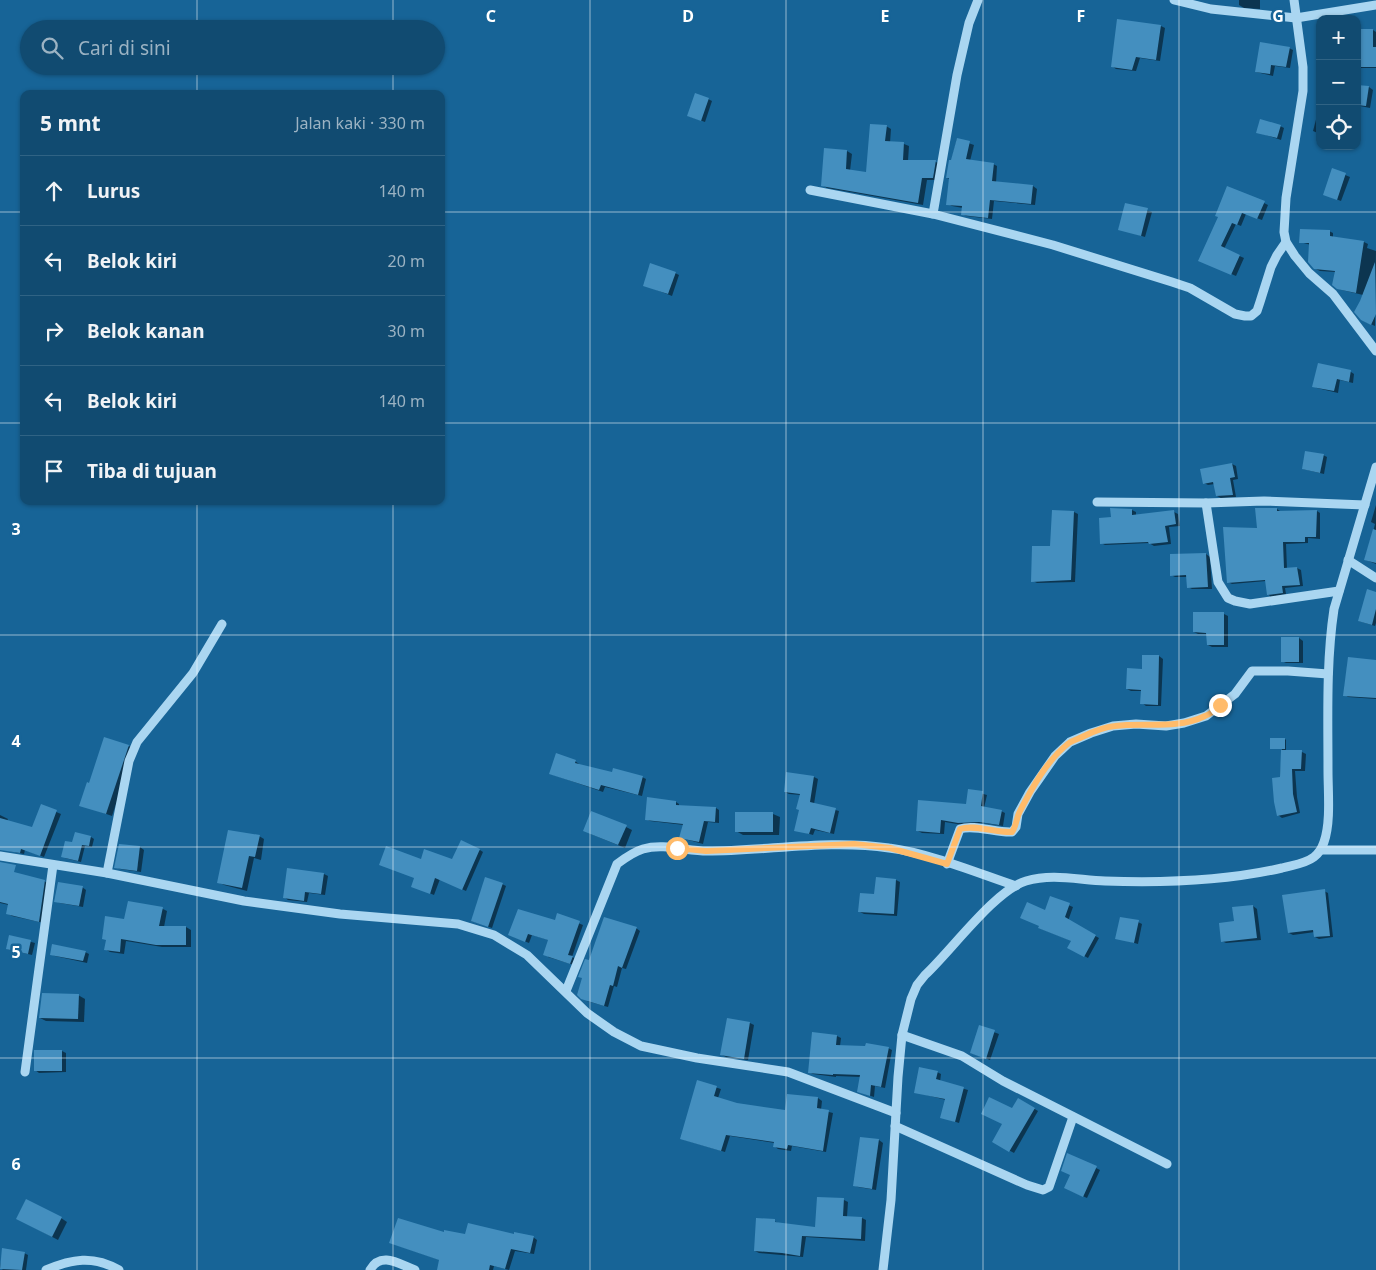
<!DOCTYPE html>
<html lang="id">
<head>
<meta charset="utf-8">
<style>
	body { margin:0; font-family:"Noto Sans",sans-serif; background:#1e5579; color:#f1f3f6 }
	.controls { position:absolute; right:15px; top:15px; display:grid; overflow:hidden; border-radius:10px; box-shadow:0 1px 4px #0004 }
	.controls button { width:45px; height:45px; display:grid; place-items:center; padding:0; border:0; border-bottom:1px solid #306384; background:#114b71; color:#f1f3f6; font:25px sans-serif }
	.stop { position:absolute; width:15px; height:15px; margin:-11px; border:4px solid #ffbb6a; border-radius:50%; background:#fff }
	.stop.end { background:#ffbb6a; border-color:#fff; box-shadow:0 1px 5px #0008 }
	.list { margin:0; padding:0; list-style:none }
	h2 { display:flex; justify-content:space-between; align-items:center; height:65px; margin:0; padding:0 20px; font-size:21px }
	h2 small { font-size:16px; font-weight:400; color:#9cb3c3 }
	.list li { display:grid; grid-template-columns:32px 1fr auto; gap:15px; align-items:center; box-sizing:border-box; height:70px; padding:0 20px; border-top:1px solid #306384 }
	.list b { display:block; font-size:19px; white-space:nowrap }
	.list em { font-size:16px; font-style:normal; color:#9cb3c3 }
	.icon { flex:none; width:28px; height:28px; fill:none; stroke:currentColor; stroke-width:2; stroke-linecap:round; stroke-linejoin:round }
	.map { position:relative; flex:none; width:1376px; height:1270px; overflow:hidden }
	.search { position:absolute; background:#114b71; box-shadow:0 1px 4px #0004; left:20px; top:20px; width:425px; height:55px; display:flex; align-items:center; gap:12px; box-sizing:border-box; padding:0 18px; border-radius:28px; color:#9cb3c3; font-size:19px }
	.panel { position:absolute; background:#114b71; box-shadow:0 1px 4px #0004; left:20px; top:90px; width:425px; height:415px; border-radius:10px }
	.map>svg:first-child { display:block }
	.shadow { fill:#0007 }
	.building { fill:#448fbf }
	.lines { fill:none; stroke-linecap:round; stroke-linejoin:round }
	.minor { stroke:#aad6f1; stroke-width:9 }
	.route { stroke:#ffbb6a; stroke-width:6 }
	.grid { fill:none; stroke:#fff; stroke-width:1; stroke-opacity:0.55 }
	.grid-label { font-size:16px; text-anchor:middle; font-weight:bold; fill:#fff; stroke:#176497; stroke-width:5; stroke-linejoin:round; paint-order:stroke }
</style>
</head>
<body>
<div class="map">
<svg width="1376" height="1270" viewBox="0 0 1376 1270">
	<rect width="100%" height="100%" fill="#176497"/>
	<g class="shadow">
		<path d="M 1239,0 L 1260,0 L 1260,9 L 1244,8 L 1239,5 Z"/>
		<path d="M 1161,26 L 1165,28 L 1160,61 L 1140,58 L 1136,71 L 1116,69 L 1112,66 Z"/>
		<path d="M 1357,30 L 1373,30 L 1376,32 L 1376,68 L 1360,68 L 1357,67 Z"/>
		<path d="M 1289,48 L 1293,50 L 1290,68 L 1275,66 L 1273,76 L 1256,72 Z"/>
		<path d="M 1357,86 L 1369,87 L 1373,90 L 1370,108 L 1360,106 L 1357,119 Z"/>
		<path d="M 708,99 L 712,101 L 705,122 L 688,116 Z"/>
		<path d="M 1318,112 L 1320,112 L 1320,134 L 1313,131 Z"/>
		<path d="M 886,126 L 891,129 L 890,143 L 904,144 L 909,146 L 908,161 L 936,162 L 940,164 L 938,180 L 927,180 L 923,205 L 827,188 L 822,185 L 847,151 L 852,154 L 850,171 L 868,174 Z"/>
		<path d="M 1280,126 L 1284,128 L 1281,140 L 1257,132 Z"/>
		<path d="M 957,139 L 974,145 L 970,161 L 993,164 L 997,166 L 996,183 L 1033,186 L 1037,189 L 1035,205 L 994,201 L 992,219 L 966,216 L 962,214 L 963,208 L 952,206 L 948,204 L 950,179 L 947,178 Z"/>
		<path d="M 1333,170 L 1350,177 L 1341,201 L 1328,196 Z"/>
		<path d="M 1264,203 L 1268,205 L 1262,220 L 1246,214 L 1241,226 L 1236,224 L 1224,249 L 1244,258 L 1236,276 L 1204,262 L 1219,217 Z"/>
		<path d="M 1126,204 L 1152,212 L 1145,237 L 1120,229 Z"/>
		<path d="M 1329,231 L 1333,233 L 1333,237 L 1364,242 L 1368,244 L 1367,248 L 1376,251 L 1375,326 L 1366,322 L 1363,295 L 1342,290 L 1337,288 L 1336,272 L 1320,271 L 1316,269 L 1311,245 L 1300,242 Z"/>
		<path d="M 675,273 L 679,275 L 672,296 L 644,285 Z"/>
		<path d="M 1319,365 L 1351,372 L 1354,374 L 1353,383 L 1340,380 L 1338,393 L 1317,388 L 1314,386 Z"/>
		<path d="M 1323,455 L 1327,457 L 1324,474 L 1303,469 Z"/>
		<path d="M 1232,464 L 1236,466 L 1238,479 L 1233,480 L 1236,497 L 1221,498 L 1217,496 L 1215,484 L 1208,485 L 1204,483 Z"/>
		<path d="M 1376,505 L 1376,564 L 1366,560 L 1375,524 L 1371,522 Z"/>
		<path d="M 1277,509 L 1280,511 L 1317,511 L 1320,513 L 1320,539 L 1308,538 L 1308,543 L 1286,544 L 1287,569 L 1297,568 L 1301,570 L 1303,586 L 1285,588 L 1286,594 L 1271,597 L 1268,594 L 1266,581 L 1232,584 L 1228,582 L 1258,529 Z"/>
		<path d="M 1132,510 L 1136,512 L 1136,516 L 1174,512 L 1178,514 L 1180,526 L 1169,527 L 1171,544 L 1154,546 L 1149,543 L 1105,545 L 1101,543 L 1112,519 Z"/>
		<path d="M 1074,512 L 1078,514 L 1075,582 L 1037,583 L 1033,581 Z"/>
		<path d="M 1206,554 L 1210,557 L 1212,589 L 1192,589 L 1188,587 L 1188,577 L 1175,577 L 1171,575 Z"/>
		<path d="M 1376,593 L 1376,623 L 1375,626 L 1359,621 Z"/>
		<path d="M 1224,614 L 1228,616 L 1228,647 L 1212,647 L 1208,645 L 1208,634 L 1198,634 L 1194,632 Z"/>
		<path d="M 1299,638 L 1303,641 L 1303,663 L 1286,663 L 1282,661 Z"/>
		<path d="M 1159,656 L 1163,659 L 1161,706 L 1146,706 L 1142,703 L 1142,691 L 1131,691 L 1127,689 L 1143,670 Z"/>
		<path d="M 1376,661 L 1376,699 L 1348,697 L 1345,695 Z"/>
		<path d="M 1285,739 L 1286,740 L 1286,751 L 1302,752 L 1306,754 L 1305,771 L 1295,771 L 1297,797 L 1300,813 L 1282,818 L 1278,815 L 1282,749 L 1271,748 Z"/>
		<path d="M 129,746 L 134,749 L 112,816 L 81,805 L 90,785 Z"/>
		<path d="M 575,761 L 579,764 L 578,765 L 613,774 L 642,777 L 646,779 L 642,796 L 605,787 L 603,792 L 551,774 Z"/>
		<path d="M 814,777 L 818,779 L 814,804 L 839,811 L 834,834 L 815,830 L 813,835 L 796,830 L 800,810 L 801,795 L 789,794 L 785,792 Z"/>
		<path d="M 969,790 L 987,795 L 984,808 L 1001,811 L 1005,813 L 1003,826 L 984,823 L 963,825 L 945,822 L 944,834 L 922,833 L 918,831 L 967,805 Z"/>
		<path d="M 676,802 L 679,804 L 679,806 L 716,808 L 719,810 L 719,823 L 708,822 L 703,844 L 685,839 L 684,825 L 650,821 L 646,819 Z"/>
		<path d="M 42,806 L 61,814 L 44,857 L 25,850 L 24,854 L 0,849 L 0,815 L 8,819 L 7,821 L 33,828 Z"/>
		<path d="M 737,813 L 773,814 L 780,817 L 779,835 L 743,835 L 736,831 Z"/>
		<path d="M 626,827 L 632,830 L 625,848 L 591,834 Z"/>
		<path d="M 259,836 L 264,839 L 261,860 L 254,858 L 247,891 L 224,885 L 218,882 Z"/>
		<path d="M 91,837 L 94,839 L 92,847 L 85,846 L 81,862 L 65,858 L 73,844 Z"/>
		<path d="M 140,847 L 144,850 L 141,872 L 120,869 L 116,867 Z"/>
		<path d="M 480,850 L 483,852 L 466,891 L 440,879 L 434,895 L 417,888 L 453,861 Z"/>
		<path d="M 0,871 L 44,881 L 49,884 L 44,923 L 12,916 L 7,913 L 9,905 L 0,903 Z"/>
		<path d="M 324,874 L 328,876 L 325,895 L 309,893 L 307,902 L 288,900 L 284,897 Z"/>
		<path d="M 877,878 L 896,880 L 900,882 L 897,916 L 864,914 L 860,912 L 875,896 Z"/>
		<path d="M 502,884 L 506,886 L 492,928 L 472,921 Z"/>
		<path d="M 82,887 L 86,890 L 83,907 L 60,903 L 56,901 Z"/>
		<path d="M 1324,891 L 1328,893 L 1333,937 L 1319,939 L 1315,937 L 1315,932 L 1293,935 L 1289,933 Z"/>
		<path d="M 1051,898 L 1073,907 L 1068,921 L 1099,938 L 1088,958 L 1069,948 L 1072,941 L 1039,928 Z"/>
		<path d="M 1253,906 L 1257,909 L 1261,940 L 1226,943 L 1222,941 L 1235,923 Z"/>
		<path d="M 163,909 L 167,911 L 164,927 L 186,927 L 191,930 L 191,947 L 162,947 L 126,941 L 124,954 L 110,952 L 105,949 L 125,920 Z"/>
		<path d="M 558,915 L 583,925 L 572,957 L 577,959 L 574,965 L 548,957 L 549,940 L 532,935 L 529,943 L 514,937 L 556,922 Z"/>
		<path d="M 1138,922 L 1142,924 L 1138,944 L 1117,938 Z"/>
		<path d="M 636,928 L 640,931 L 626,969 L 622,968 L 617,987 L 614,986 L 608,1007 L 587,1001 L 590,962 Z"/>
		<path d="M 10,936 L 35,943 L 32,955 L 7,949 Z"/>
		<path d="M 85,952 L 89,954 L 87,963 L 55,956 L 51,954 Z"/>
		<path d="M 78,995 L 85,999 L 84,1022 L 46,1021 L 40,1018 Z"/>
		<path d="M 728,1019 L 750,1023 L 754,1025 L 748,1060 L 726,1057 L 722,1055 Z"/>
		<path d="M 980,1027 L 999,1034 L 990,1060 L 971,1053 Z"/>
		<path d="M 837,1036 L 841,1038 L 840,1046 L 888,1048 L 892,1050 L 885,1088 L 875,1086 L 874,1097 L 862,1093 L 861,1077 L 836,1076 L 836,1077 L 813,1074 L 809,1072 Z"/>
		<path d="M 62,1051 L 66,1053 L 66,1072 L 39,1073 L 35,1070 Z"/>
		<path d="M 937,1072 L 941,1074 L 940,1082 L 968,1090 L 959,1123 L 941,1117 L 946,1100 L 915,1092 Z"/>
		<path d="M 698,1082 L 721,1089 L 718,1098 L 736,1104 L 786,1112 L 818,1098 L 822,1101 L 821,1110 L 833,1113 L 826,1152 L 792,1146 L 791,1151 L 778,1149 L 774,1146 L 775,1143 L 730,1136 L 725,1152 L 685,1140 Z"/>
		<path d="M 1018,1099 L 1038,1111 L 1014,1153 L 994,1142 Z"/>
		<path d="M 861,1138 L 879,1140 L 883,1143 L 876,1190 L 858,1187 L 854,1185 Z"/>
		<path d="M 1068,1154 L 1100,1170 L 1087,1198 L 1069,1190 L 1071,1175 Z"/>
		<path d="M 818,1198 L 844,1200 L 848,1202 L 847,1217 L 862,1218 L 866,1220 L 865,1241 L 806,1237 L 803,1257 L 759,1253 L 755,1251 L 774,1221 L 778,1223 L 816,1228 Z"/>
		<path d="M 61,1218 L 67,1222 L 58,1240 L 24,1222 Z"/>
		<path d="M 515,1235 L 533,1237 L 537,1240 L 534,1254 L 515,1251 L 509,1270 L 494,1266 L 493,1270 L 438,1270 L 440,1260 L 391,1243 L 466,1236 Z"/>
		<path d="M 3,1250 L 24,1253 L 28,1255 L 26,1270 L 3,1270 L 0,1268 Z"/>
	</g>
	<g class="building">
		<path d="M 1117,19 L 1161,25 L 1156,60 L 1136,57 L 1132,70 L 1111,67 Z"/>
		<path d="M 1357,29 L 1373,29 L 1373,47 L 1376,47 L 1376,67 L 1357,67 Z"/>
		<path d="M 1260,42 L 1290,47 L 1286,67 L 1271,65 L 1270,74 L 1255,72 Z"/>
		<path d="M 1357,85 L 1369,86 L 1366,106 L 1357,105 Z"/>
		<path d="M 695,93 L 709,98 L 701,121 L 687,116 Z"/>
		<path d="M 1260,119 L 1281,125 L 1277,138 L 1256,133 Z"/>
		<path d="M 870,124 L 887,125 L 885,141 L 904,142 L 903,160 L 936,160 L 933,178 L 922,178 L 918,203 L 821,186 L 824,148 L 847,150 L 846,169 L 866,172 Z"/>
		<path d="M 957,138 L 970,141 L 966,159 L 994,163 L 992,181 L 1033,185 L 1031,204 L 990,200 L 988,218 L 961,215 L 962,206 L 946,205 L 949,178 L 946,178 L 949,160 L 951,160 Z"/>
		<path d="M 1332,168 L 1346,173 L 1337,200 L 1323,195 Z"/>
		<path d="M 1227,186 L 1265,201 L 1257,219 L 1242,213 L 1237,225 L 1232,223 L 1221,246 L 1240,255 L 1231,275 L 1198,261 L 1218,217 L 1215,216 Z"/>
		<path d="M 1125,203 L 1148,208 L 1141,236 L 1118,230 Z"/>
		<path d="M 1300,229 L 1330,230 L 1330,236 L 1364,241 L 1356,293 L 1337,289 L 1332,285 L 1335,271 L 1314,269 L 1308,262 L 1309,243 L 1299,243 Z"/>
		<path d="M 1375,262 L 1376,314 L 1371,325 L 1361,320 L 1354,312 L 1360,301 Z"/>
		<path d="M 650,263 L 676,272 L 668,294 L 643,286 Z"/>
		<path d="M 1318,363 L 1351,370 L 1349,382 L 1337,379 L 1334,391 L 1312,387 Z"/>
		<path d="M 1305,451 L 1324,454 L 1320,473 L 1302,469 Z"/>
		<path d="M 1232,463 L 1235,477 L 1230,478 L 1233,495 L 1216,496 L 1213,482 L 1203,484 L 1200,469 Z"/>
		<path d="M 1110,508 L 1132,509 L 1132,515 L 1174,510 L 1176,524 L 1165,526 L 1168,542 L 1149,544 L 1148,542 L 1100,544 L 1099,518 L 1111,517 Z"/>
		<path d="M 1255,508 L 1277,508 L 1277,511 L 1317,510 L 1316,537 L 1305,537 L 1305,542 L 1283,542 L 1284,568 L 1297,567 L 1300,585 L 1282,586 L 1283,593 L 1267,595 L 1265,580 L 1227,583 L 1223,527 L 1257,528 Z"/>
		<path d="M 1052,510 L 1074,511 L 1071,580 L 1031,582 L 1032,546 L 1050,546 Z"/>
		<path d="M 1373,529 L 1376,530 L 1376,563 L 1364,560 Z"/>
		<path d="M 1206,553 L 1208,587 L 1187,588 L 1186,575 L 1170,576 L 1170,554 Z"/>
		<path d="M 1367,589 L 1376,592 L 1376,609 L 1372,625 L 1358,621 Z"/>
		<path d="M 1193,612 L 1224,612 L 1224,645 L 1207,645 L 1206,633 L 1193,632 Z"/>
		<rect x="1281" y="637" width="18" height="25"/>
		<path d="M 1142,655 L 1159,655 L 1158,705 L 1140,704 L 1141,690 L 1126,689 L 1127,668 L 1142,669 Z"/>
		<path d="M 1348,657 L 1376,660 L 1376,698 L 1343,696 Z"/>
		<path d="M 104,737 L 129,745 L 106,814 L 79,806 L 87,782 L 89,783 Z"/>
		<rect x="1270" y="738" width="15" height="11"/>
		<path d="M 1281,750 L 1302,750 L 1301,769 L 1292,769 L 1293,794 L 1297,812 L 1277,816 L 1274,802 L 1272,778 L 1280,777 Z"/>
		<path d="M 556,753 L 576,760 L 575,763 L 612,772 L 613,768 L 643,776 L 638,795 L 601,785 L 599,790 L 549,774 Z"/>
		<path d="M 786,772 L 814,776 L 810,802 L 836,808 L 830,833 L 811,828 L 809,834 L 794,831 L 799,810 L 796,809 L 800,794 L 784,792 Z"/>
		<path d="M 968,789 L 983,791 L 981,806 L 1002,810 L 999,825 L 979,822 L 958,823 L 941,820 L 940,833 L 916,831 L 918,800 L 966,804 Z"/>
		<path d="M 647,797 L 676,801 L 676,805 L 716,807 L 715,822 L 704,821 L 699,842 L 679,838 L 683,824 L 645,820 Z"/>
		<path d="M 41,804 L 57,810 L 40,856 L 21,849 L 20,853 L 0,850 L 0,818 L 32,827 Z"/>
		<path d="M 591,811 L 627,825 L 618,845 L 583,831 Z"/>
		<rect x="735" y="812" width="38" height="20"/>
		<path d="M 228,830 L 260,835 L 255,857 L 249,856 L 242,888 L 217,883 Z"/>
		<path d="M 75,832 L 91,836 L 89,846 L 82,845 L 78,861 L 61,857 L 65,841 L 72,842 Z"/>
		<path d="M 461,840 L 480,849 L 462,890 L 435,878 L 430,894 L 411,887 L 414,878 L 379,865 L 386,846 L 421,859 L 424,849 L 452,859 Z"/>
		<path d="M 119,844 L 140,846 L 137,871 L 114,868 Z"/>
		<path d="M 0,862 L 16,865 L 14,872 L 45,880 L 39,922 L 6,914 L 8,904 L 0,902 Z"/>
		<path d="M 287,868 L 324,873 L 321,894 L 305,892 L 304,901 L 283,898 Z"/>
		<path d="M 485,877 L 503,883 L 488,927 L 471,921 Z"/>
		<path d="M 876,877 L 896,879 L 894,914 L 858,912 L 860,893 L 874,894 Z"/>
		<path d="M 58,882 L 83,886 L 79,906 L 54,902 Z"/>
		<path d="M 1325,889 L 1330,936 L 1314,937 L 1313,930 L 1288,933 L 1282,895 Z"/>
		<path d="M 1050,896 L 1070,903 L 1065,917 L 1096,935 L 1084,957 L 1067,948 L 1071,941 L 1038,928 L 1039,926 L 1020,918 L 1027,902 L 1045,910 Z"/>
		<path d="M 128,901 L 163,907 L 159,926 L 186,926 L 186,945 L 156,945 L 121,939 L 120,952 L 104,950 L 106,940 L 102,939 L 105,916 L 124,919 Z"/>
		<path d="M 1253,905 L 1257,938 L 1221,942 L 1219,923 L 1234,921 L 1232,907 Z"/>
		<path d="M 518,909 L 555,920 L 557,913 L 580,921 L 568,955 L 573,956 L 570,964 L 543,955 L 548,940 L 528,934 L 525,942 L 508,935 Z"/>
		<path d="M 604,917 L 637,927 L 622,968 L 618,966 L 613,986 L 610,985 L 604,1006 L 581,999 L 577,995 L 582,978 L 578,977 L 585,959 L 589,960 Z"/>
		<path d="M 1120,917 L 1139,920 L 1134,943 L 1115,939 Z"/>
		<path d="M 9,935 L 31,940 L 28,954 L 6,949 Z"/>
		<path d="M 52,944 L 86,951 L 83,961 L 50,955 Z"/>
		<path d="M 42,993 L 79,994 L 78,1019 L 39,1018 Z"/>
		<path d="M 727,1018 L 750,1022 L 744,1059 L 720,1055 Z"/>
		<path d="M 979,1025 L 995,1030 L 986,1059 L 970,1053 Z"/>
		<path d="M 812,1032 L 837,1035 L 836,1045 L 865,1046 L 866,1043 L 889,1047 L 881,1087 L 871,1085 L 870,1096 L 857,1092 L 860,1075 L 833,1074 L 833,1075 L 808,1073 Z"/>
		<rect x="34" y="1050" width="28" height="21"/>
		<path d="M 919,1067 L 938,1071 L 936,1079 L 964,1087 L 955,1122 L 940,1118 L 945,1099 L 914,1093 Z"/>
		<path d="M 697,1080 L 717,1086 L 714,1096 L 737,1103 L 785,1110 L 787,1094 L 818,1097 L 817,1108 L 829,1110 L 823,1151 L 788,1145 L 787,1149 L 773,1147 L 774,1142 L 726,1135 L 721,1151 L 680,1139 Z"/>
		<path d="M 989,1097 L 1012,1108 L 1018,1098 L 1035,1108 L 1009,1152 L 992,1142 L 1002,1124 L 981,1114 Z"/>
		<path d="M 860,1137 L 879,1139 L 872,1189 L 853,1186 Z"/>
		<path d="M 1067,1153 L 1097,1166 L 1083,1197 L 1064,1188 L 1070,1175 L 1061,1171 Z"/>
		<path d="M 817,1197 L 844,1198 L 843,1216 L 862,1217 L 861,1239 L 802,1236 L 800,1256 L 782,1253 L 754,1251 L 756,1218 L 775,1219 L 775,1222 L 815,1227 Z"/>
		<path d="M 26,1199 L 62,1217 L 52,1237 L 16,1219 Z"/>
		<path d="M 398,1218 L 444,1232 L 444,1230 L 465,1234 L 468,1223 L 514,1234 L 514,1232 L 534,1236 L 530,1253 L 511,1249 L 505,1269 L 490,1265 L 489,1270 L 437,1270 L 439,1260 L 389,1243 Z"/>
		<path d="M 2,1248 L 25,1252 L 22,1270 L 0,1269 Z"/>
	</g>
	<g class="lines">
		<g class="minor">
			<path d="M 978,0 L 969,23 L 957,75 L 933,214 L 1053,245 L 1172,282 L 1190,288 L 1235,314 L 1245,316 L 1251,316 L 1257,311 L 1260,302 L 1271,267 L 1277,255 L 1286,242"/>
			<path d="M 1174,0 L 1211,9 L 1296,18 L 1376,5"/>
			<path d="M 1294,0 L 1303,67 L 1303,91 L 1286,198 L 1284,232 L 1286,242 L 1295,256 L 1309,273 L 1333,294 L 1376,351"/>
			<path d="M 810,190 L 933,214"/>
			<path d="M 1097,502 L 1206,503 L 1264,501 L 1365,505"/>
			<path d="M 1206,503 L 1218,582 L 1228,598 L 1235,601 L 1250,604 L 1339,591"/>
			<path d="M 1348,560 L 1376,578"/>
			<path d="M 1321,850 L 1376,850"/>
			<path d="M 0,856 L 107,873 L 244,901 L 340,914 L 458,924 L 494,935 L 527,955 L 587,1013 L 614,1032 L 641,1046 L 697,1058 L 788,1072 L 896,1113"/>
			<path d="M 947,864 L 960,829 C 974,824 996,833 1012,832 L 1016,827 L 1018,814 L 1030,792 L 1055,756 L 1070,742 L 1091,733 L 1113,726 L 1136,724 L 1166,726 L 1184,723 L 1206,716 L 1235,694 L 1252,671 L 1288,671 L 1328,674"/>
			<path d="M 107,873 L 129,761 L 137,742 L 193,673 L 222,624"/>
			<path d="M 566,991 L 617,864 C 625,858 633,852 643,849 C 663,843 687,851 707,851 C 768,851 829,839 889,848 C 929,853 977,873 1016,886"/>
			<path d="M 902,1035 L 962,1056 L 1003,1081 L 1167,1164"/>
			<path d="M 25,1072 L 53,865"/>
			<path d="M 895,1126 L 1027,1185 L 1043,1190 L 1049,1187 L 1073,1117"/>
			<path d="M 46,1270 C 72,1259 93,1255 119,1270"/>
			<path d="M 370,1270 C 381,1251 399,1264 415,1270"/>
			<path d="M 883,1270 L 891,1200 L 898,1077 L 902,1035 L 911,999 L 917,985 L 925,975 C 951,951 995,890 1026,881 C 1052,873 1079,880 1105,881 C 1162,883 1226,881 1282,868 C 1292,865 1305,864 1314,857 C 1318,854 1322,848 1324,842 C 1331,822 1328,792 1328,771 C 1328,717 1326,662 1334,609 L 1376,467"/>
		</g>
	</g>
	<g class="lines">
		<path class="route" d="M 677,848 L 706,851 L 854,844 L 890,848 L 947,864 L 960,829 C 974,824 996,833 1012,832 C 1017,825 1016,818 1020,811 C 1032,788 1047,760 1069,743 C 1073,740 1078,739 1082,737 C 1092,732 1104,727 1115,726 C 1145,722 1176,730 1205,716 C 1211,714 1216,709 1220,705"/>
	</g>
	<path class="grid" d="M 197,0 L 197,29M 393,0 L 393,29M 590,0 L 590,1270M 786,0 L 786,1270M 983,0 L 983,1270M 1179,0 L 1179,1270M 197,66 L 197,94M 393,66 L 393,94M 0,212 L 24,212M 441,212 L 1376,212M 0,423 L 24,423M 441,423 L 1376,423M 197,501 L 197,1270M 393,501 L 393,1270M 0,635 L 1376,635M 0,847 L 1376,847M 0,1058 L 1376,1058"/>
	<g class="grid-label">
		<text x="491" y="22">C</text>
		<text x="688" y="22">D</text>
		<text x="885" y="22">E</text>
		<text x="1081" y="22">F</text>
		<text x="1278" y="22">G</text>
		<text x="16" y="535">3</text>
		<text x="16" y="747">4</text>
		<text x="16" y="958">5</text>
		<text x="16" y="1170">6</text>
	</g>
</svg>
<div class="controls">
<button>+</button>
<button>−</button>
<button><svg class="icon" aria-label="locate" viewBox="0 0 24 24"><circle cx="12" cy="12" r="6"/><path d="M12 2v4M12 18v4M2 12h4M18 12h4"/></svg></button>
</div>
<div class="stop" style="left:677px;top:848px"></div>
<div class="stop end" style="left:1220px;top:705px"></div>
<div class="search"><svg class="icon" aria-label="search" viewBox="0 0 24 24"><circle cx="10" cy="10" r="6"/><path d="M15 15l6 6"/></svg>Cari di sini</div>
<section class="panel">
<h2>5 mnt<small>Jalan kaki · 330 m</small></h2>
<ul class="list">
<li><svg class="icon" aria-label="ahead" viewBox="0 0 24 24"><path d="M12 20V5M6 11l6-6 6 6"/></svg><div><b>Lurus</b></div><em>140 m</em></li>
<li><svg class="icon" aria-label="left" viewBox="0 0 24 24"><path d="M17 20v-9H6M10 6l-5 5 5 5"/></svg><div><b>Belok kiri</b></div><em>20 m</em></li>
<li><svg class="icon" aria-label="right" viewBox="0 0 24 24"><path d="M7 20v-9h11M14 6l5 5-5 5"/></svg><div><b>Belok kanan</b></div><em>30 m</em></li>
<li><svg class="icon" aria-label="left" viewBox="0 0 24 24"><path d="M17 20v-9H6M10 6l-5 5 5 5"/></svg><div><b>Belok kiri</b></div><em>140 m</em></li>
<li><svg class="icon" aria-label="arrive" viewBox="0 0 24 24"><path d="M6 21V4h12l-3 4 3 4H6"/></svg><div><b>Tiba di tujuan</b></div></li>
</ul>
</section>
</div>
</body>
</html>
